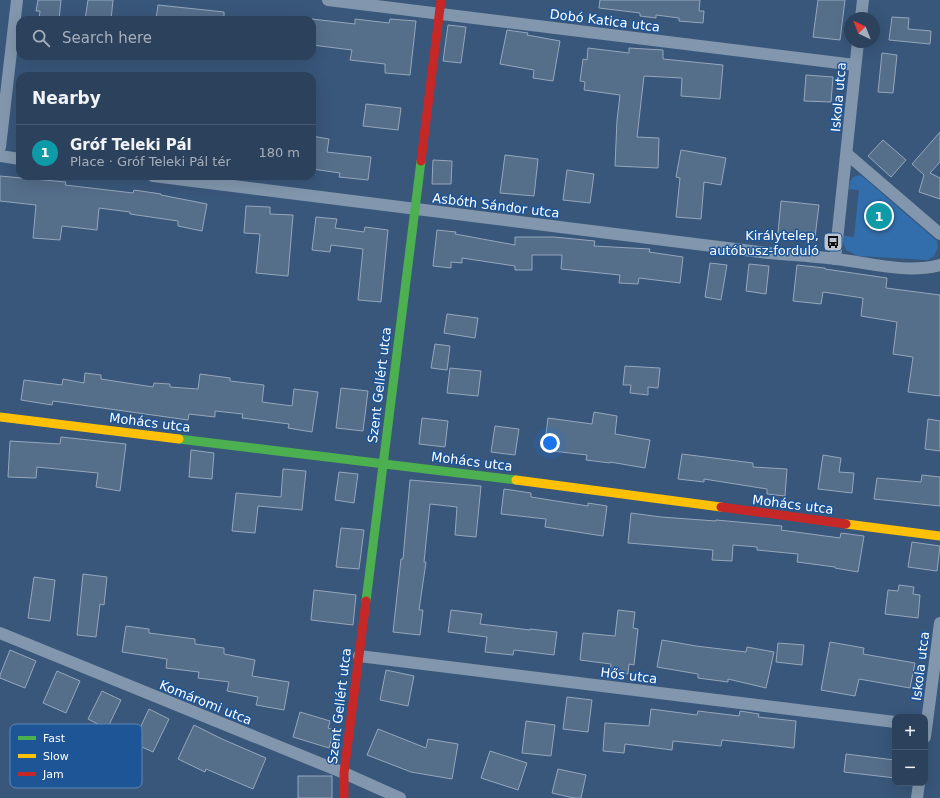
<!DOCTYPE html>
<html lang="en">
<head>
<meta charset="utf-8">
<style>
	body { margin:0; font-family:"DejaVu Sans",sans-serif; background:#374c65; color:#f1f3f6 }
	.controls { position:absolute; right:12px; bottom:12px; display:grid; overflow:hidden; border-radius:8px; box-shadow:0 4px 16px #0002 }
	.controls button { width:36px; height:36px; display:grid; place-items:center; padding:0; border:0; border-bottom:1px solid #475a72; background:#2b415c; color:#f1f3f6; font:20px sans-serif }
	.compass { position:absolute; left:844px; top:12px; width:36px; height:36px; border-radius:50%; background:#2b415c; box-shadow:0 4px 16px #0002; rotate:317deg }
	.you { position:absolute; left:550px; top:443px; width:14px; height:14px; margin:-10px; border:3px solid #fff; border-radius:50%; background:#1a73e8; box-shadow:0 0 0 6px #1a73e833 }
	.badge { display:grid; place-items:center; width:26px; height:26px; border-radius:50%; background:#bca0f2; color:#fff; font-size:13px; font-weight:700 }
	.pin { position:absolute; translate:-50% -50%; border:2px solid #fff; box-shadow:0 1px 4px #0006 }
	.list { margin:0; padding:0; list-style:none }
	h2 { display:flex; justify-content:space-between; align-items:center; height:52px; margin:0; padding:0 16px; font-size:17px }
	h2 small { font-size:13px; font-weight:400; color:#a6afbb }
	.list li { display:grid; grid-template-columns:26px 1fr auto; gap:12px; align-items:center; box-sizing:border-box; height:56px; padding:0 16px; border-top:1px solid #475a72 }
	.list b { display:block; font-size:15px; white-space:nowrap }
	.list p { margin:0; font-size:13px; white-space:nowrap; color:#a6afbb }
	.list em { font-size:13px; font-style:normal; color:#a6afbb }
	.icon { flex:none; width:22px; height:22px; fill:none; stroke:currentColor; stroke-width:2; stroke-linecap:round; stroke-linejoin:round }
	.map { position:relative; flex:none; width:940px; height:798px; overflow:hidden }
	.search { position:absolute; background:#2b415c; box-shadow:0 4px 16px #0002; left:16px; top:16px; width:300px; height:44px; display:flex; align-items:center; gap:10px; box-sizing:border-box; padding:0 14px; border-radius:12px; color:#a6afbb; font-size:15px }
	.panel { position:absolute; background:#2b415c; box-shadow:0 4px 16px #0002; left:16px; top:72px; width:300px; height:108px; border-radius:12px }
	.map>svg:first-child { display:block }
	.green { fill:#326dac }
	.building { fill:#556e8a; stroke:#96a7bb }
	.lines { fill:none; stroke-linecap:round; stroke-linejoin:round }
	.street { stroke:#8297ad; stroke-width:12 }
	.fast { stroke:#4caf50; stroke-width:9 }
	.slow { stroke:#ffc107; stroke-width:9 }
	.jam { stroke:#c62828; stroke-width:9 }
	.labels { text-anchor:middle; stroke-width:3; stroke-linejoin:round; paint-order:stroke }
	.street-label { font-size:13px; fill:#fff; stroke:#1d5597 }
	.poi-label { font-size:13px; fill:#fff; stroke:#1d5597; text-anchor:end }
	.key { fill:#1d5597; stroke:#6188b6; stroke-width:1 }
	.key-label { font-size:11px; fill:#fff }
</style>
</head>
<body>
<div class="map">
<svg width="940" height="798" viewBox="0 0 940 798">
	<rect width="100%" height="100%" fill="#39577b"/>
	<path class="green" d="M 859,175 L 863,177 L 937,241 L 938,247 L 934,256 L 928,260 L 858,256 L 846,250 L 843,242 L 843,236 L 854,237 L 859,190 L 849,189 L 850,182 L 853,177 Z"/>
	<g class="building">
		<path d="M 38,0 L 61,0 L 59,20 L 39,20 L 40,11 L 36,11 Z"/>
		<path d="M 88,0 L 113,0 L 111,20 L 85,20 Z"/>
		<path d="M 600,0 L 700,0 L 699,11 L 704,11 L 703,23 L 679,21 L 679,18 L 656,15 L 656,18 L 640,16 L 640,13 L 599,8 Z"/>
		<path d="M 818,0 L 845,0 L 840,40 L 813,37 Z"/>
		<path d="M 158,5 L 224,12 L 224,20 L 156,20 Z"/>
		<path d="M 892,17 L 909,18 L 908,29 L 931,31 L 930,44 L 889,40 Z"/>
		<path d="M 312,19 L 355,24 L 355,19 L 389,23 L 390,19 L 416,21 L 410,75 L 385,73 L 385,64 L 350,60 L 352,50 L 312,45 Z"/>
		<path d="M 448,25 L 466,27 L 461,63 L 443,61 Z"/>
		<path d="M 507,30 L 528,33 L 527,35 L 560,41 L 553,81 L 533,78 L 534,70 L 500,64 Z"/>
		<path d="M 588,48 L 629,53 L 629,48 L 663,50 L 663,59 L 723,65 L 720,99 L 681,96 L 682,78 L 644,76 L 637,137 L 659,138 L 658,168 L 615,166 L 617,120 L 620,95 L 584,90 L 585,82 L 580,81 L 583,59 L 587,60 Z"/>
		<path d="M 882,53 L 897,55 L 893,93 L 878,92 Z"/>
		<path d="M 806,75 L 833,77 L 831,102 L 804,101 Z"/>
		<path d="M 366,104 L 401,108 L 398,130 L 363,126 Z"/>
		<path d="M 940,132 L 940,162 L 930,173 L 940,178 L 940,199 L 919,192 L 924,175 L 912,164 Z"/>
		<path d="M 312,136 L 329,139 L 327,152 L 371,157 L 368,180 L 339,177 L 340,173 L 312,169 Z"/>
		<path d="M 883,140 L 906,160 L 891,177 L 868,156 Z"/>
		<path d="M 681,150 L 726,158 L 721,185 L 704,182 L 701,219 L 676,217 L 680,178 L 676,177 Z"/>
		<path d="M 505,155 L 538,159 L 534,196 L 500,193 Z"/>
		<path d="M 433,160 L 452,161 L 451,184 L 432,184 Z"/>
		<path d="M 567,170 L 594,174 L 590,203 L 563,200 Z"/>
		<path d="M 0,176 L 66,182 L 65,185 L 133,193 L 134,190 L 161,194 L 161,195 L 207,204 L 202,231 L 178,226 L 178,221 L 130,214 L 130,212 L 99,208 L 97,230 L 62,226 L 60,240 L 33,238 L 36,205 L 0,201 Z"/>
		<path d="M 781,201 L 819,205 L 815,237 L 778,233 Z"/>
		<path d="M 246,206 L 270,207 L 270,214 L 293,215 L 288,276 L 256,273 L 260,234 L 244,233 Z"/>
		<path d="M 316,217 L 337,219 L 335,228 L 364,232 L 365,227 L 388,230 L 381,302 L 358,300 L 363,249 L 331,245 L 330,252 L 312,250 Z"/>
		<path d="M 437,230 L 456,232 L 455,234 L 515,245 L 515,237 L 554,237 L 595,241 L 594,246 L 650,249 L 649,252 L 683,257 L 680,283 L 639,278 L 638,284 L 619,283 L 620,275 L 561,269 L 562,255 L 532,255 L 532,270 L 515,270 L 515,266 L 462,258 L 462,263 L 451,262 L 451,268 L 433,266 Z"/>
		<path d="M 710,263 L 727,265 L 721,300 L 705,297 Z"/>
		<path d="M 749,264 L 769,266 L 766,294 L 746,291 Z"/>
		<path d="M 797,265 L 825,268 L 825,269 L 887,278 L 886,288 L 940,295 L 940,396 L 908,392 L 913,357 L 893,354 L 897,322 L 861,316 L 863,298 L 823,292 L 821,304 L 793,301 Z"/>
		<path d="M 447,314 L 478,318 L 475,338 L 444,333 Z"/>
		<path d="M 435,344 L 450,346 L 447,370 L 431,368 Z"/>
		<path d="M 625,366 L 660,368 L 658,388 L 648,387 L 648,395 L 630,393 L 631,385 L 623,385 Z"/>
		<path d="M 450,368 L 481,371 L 478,396 L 447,393 Z"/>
		<path d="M 85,373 L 101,375 L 101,379 L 153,387 L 154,383 L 170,384 L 170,387 L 198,389 L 200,374 L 230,378 L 230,381 L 264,385 L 262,402 L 292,406 L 294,389 L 318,392 L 312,432 L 288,428 L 289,424 L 242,418 L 243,414 L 215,411 L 215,417 L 189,414 L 188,420 L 53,401 L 52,405 L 21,400 L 24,380 L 62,385 L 63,379 L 84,383 Z"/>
		<path d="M 341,388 L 368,391 L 363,431 L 336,428 Z"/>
		<path d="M 594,412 L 617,416 L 615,434 L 650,440 L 645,468 L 610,462 L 610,463 L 586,460 L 587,455 L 544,450 L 548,418 L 592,424 Z"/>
		<path d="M 422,418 L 448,421 L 445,447 L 419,444 Z"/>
		<path d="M 928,419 L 940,421 L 940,451 L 925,449 Z"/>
		<path d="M 495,426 L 519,429 L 515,455 L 491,452 Z"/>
		<path d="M 61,437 L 126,444 L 120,491 L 96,487 L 98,473 L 37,467 L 36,478 L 8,477 L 10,441 L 60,444 Z"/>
		<path d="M 191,450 L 214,453 L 212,479 L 189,477 Z"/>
		<path d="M 682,454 L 753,463 L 753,467 L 787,469 L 785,496 L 767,494 L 767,489 L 704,479 L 704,482 L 678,479 Z"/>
		<path d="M 823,455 L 841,458 L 839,472 L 854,473 L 852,493 L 818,489 Z"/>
		<path d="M 283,469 L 306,471 L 302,510 L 258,506 L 255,533 L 232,531 L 236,493 L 281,497 Z"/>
		<path d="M 339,472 L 358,474 L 354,503 L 335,500 Z"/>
		<path d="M 922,475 L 940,477 L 940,506 L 874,499 L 877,478 L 921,482 Z"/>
		<path d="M 410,480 L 481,486 L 476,537 L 455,535 L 457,507 L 430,504 L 424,562 L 426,562 L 419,610 L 423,610 L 420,635 L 393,632 L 401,559 L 403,559 Z"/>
		<path d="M 504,489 L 531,493 L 531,497 L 588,506 L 588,503 L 607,506 L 603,536 L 545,527 L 546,519 L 501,514 Z"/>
		<path d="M 631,513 L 661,517 L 716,521 L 716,520 L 782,526 L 781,530 L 840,538 L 841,533 L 864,536 L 858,572 L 835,568 L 835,567 L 797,562 L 798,554 L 757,550 L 757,547 L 733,545 L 732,561 L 712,560 L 713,550 L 628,543 Z"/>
		<path d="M 341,528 L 364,530 L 359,569 L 336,567 Z"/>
		<path d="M 912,542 L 940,546 L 937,571 L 908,567 Z"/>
		<path d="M 83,574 L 107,577 L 104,605 L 100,604 L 96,637 L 77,635 Z"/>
		<path d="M 34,577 L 55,580 L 50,621 L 28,618 Z"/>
		<path d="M 899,585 L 914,587 L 913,594 L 920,595 L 918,618 L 885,614 L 888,590 L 898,591 Z"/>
		<path d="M 314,590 L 356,595 L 353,625 L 311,620 Z"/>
		<path d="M 451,610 L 482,614 L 480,624 L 530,630 L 530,629 L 557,632 L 554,655 L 514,650 L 513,655 L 485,652 L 487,637 L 448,632 Z"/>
		<path d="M 618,610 L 635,612 L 633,628 L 638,629 L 634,665 L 629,664 L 628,674 L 610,672 L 611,664 L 580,660 L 583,633 L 615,636 Z"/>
		<path d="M 126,626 L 149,629 L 149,633 L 195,639 L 195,644 L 224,648 L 224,654 L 255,660 L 252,676 L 289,682 L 284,710 L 256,705 L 258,697 L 227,691 L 229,682 L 198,678 L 199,672 L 166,668 L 167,659 L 122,652 Z"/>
		<path d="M 662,640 L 696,646 L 746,652 L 747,647 L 774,652 L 766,688 L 728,679 L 728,682 L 698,678 L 698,674 L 657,667 Z"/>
		<path d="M 830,642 L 864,648 L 863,654 L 915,663 L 910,688 L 859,679 L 855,696 L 821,690 Z"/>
		<path d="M 778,643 L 804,645 L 802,665 L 776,662 Z"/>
		<path d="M 10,650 L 36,661 L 25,688 L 0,678 L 0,675 Z"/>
		<path d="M 386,670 L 414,676 L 408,706 L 380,700 Z"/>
		<path d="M 57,671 L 80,681 L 66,713 L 43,703 Z"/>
		<path d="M 102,691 L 121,700 L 107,729 L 88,719 Z"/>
		<path d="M 567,697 L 592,700 L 588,732 L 563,729 Z"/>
		<path d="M 149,709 L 169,719 L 153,752 L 133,743 Z"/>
		<path d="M 651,709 L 697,715 L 698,711 L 739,716 L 740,711 L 759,714 L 758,717 L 796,721 L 794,748 L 722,740 L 721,746 L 673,741 L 672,750 L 625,744 L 624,753 L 603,751 L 605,723 L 649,726 Z"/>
		<path d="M 300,712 L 330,721 L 328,728 L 334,730 L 329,748 L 293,737 Z"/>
		<path d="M 526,721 L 555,725 L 551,756 L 522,753 Z"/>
		<path d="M 194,725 L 222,739 L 266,758 L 253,789 L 206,769 L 205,772 L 178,759 Z"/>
		<path d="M 378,729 L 426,748 L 428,739 L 458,744 L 452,779 L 411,772 L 367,755 Z"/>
		<path d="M 490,751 L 527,763 L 518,790 L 481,778 Z"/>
		<path d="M 846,754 L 895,760 L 895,778 L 844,772 Z"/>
		<path d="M 558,769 L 586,775 L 581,798 L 574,798 L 552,793 Z"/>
		<rect x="298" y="776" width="34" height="22"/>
	</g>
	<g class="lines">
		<g class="street">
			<path d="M 328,0 L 855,65"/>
			<path d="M 861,18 L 863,0"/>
			<path d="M 0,147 L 17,0"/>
			<path d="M 847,154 L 940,234"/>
			<path d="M 0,156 L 20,159"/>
			<path d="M 153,176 L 768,253 C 791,255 814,256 836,259 C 870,263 906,274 940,265"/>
			<path d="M 835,259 L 858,42"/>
			<path d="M 0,633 L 344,773 L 400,798"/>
			<path d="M 359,656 L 895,722"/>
			<path d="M 925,737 L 940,623"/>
			<path d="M 917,798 L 919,783"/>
		</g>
		<g class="fast">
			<path d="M 179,439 L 516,480"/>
			<path d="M 366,601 L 421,161"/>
		</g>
		<g class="slow">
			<path d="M 0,417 L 179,439"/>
			<path d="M 516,480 L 721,507"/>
			<path d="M 846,524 L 940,536"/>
		</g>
		<g class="jam">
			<path d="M 421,161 L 441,0"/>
			<path d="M 721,507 L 846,524"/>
			<path d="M 344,798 L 344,773 L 366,601"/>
		</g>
	</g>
	<defs>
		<g id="bus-square" transform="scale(1)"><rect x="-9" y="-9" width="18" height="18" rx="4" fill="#bac4d1" stroke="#1d5597"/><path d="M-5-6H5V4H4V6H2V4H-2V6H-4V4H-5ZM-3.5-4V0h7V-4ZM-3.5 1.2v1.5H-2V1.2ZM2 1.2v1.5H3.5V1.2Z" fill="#111"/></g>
	</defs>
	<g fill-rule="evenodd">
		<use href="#bus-square" x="833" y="242"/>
	</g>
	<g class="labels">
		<g class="street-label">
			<text transform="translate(605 20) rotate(7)" y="5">Dobó Katica utca</text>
			<text transform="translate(838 97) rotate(-85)" y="5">Iskola utca</text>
			<text transform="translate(496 205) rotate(7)" y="5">Asbóth Sándor utca</text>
			<text transform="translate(379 385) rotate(-83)" y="5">Szent Gellért utca</text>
			<text transform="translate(150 422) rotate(7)" y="5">Mohács utca</text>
			<text transform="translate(472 461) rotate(7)" y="5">Mohács utca</text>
			<text transform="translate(793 504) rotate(7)" y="5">Mohács utca</text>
			<text transform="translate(920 666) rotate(-83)" y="5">Iskola utca</text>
			<text transform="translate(629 675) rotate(7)" y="5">Hős utca</text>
			<text transform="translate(206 702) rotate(22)" y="5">Komáromi utca</text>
			<text transform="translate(339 706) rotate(-83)" y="5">Szent Gellért utca</text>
		</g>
		<g class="poi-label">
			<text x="819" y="240">Királytelep,<tspan x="819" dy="15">autóbusz-forduló</tspan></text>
		</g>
	</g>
	<rect x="10" y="724" width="132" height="64" rx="6" class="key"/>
	<rect x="18" y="736" width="18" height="4" fill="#4caf50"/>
	<rect x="18" y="754" width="18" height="4" fill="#ffc107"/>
	<rect x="18" y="772" width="18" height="4" fill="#c62828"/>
	<g class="key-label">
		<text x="43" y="742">Fast</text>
		<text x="43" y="760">Slow</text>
		<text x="43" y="778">Jam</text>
	</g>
</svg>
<div class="controls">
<button>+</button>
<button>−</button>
</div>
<svg class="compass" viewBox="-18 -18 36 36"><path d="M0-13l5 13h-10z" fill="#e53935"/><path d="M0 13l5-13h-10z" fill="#a6afbb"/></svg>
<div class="you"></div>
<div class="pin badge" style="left:879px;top:216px;background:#0f9aa8">1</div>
<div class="search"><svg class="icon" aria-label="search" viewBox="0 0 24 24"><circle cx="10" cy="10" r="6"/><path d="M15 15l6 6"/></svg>Search here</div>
<section class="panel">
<h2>Nearby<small></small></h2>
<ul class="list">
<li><span class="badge" style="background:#0f9aa8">1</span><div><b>Gróf Teleki Pál</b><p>Place · Gróf Teleki Pál tér</p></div><em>180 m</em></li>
</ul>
</section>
</div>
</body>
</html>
